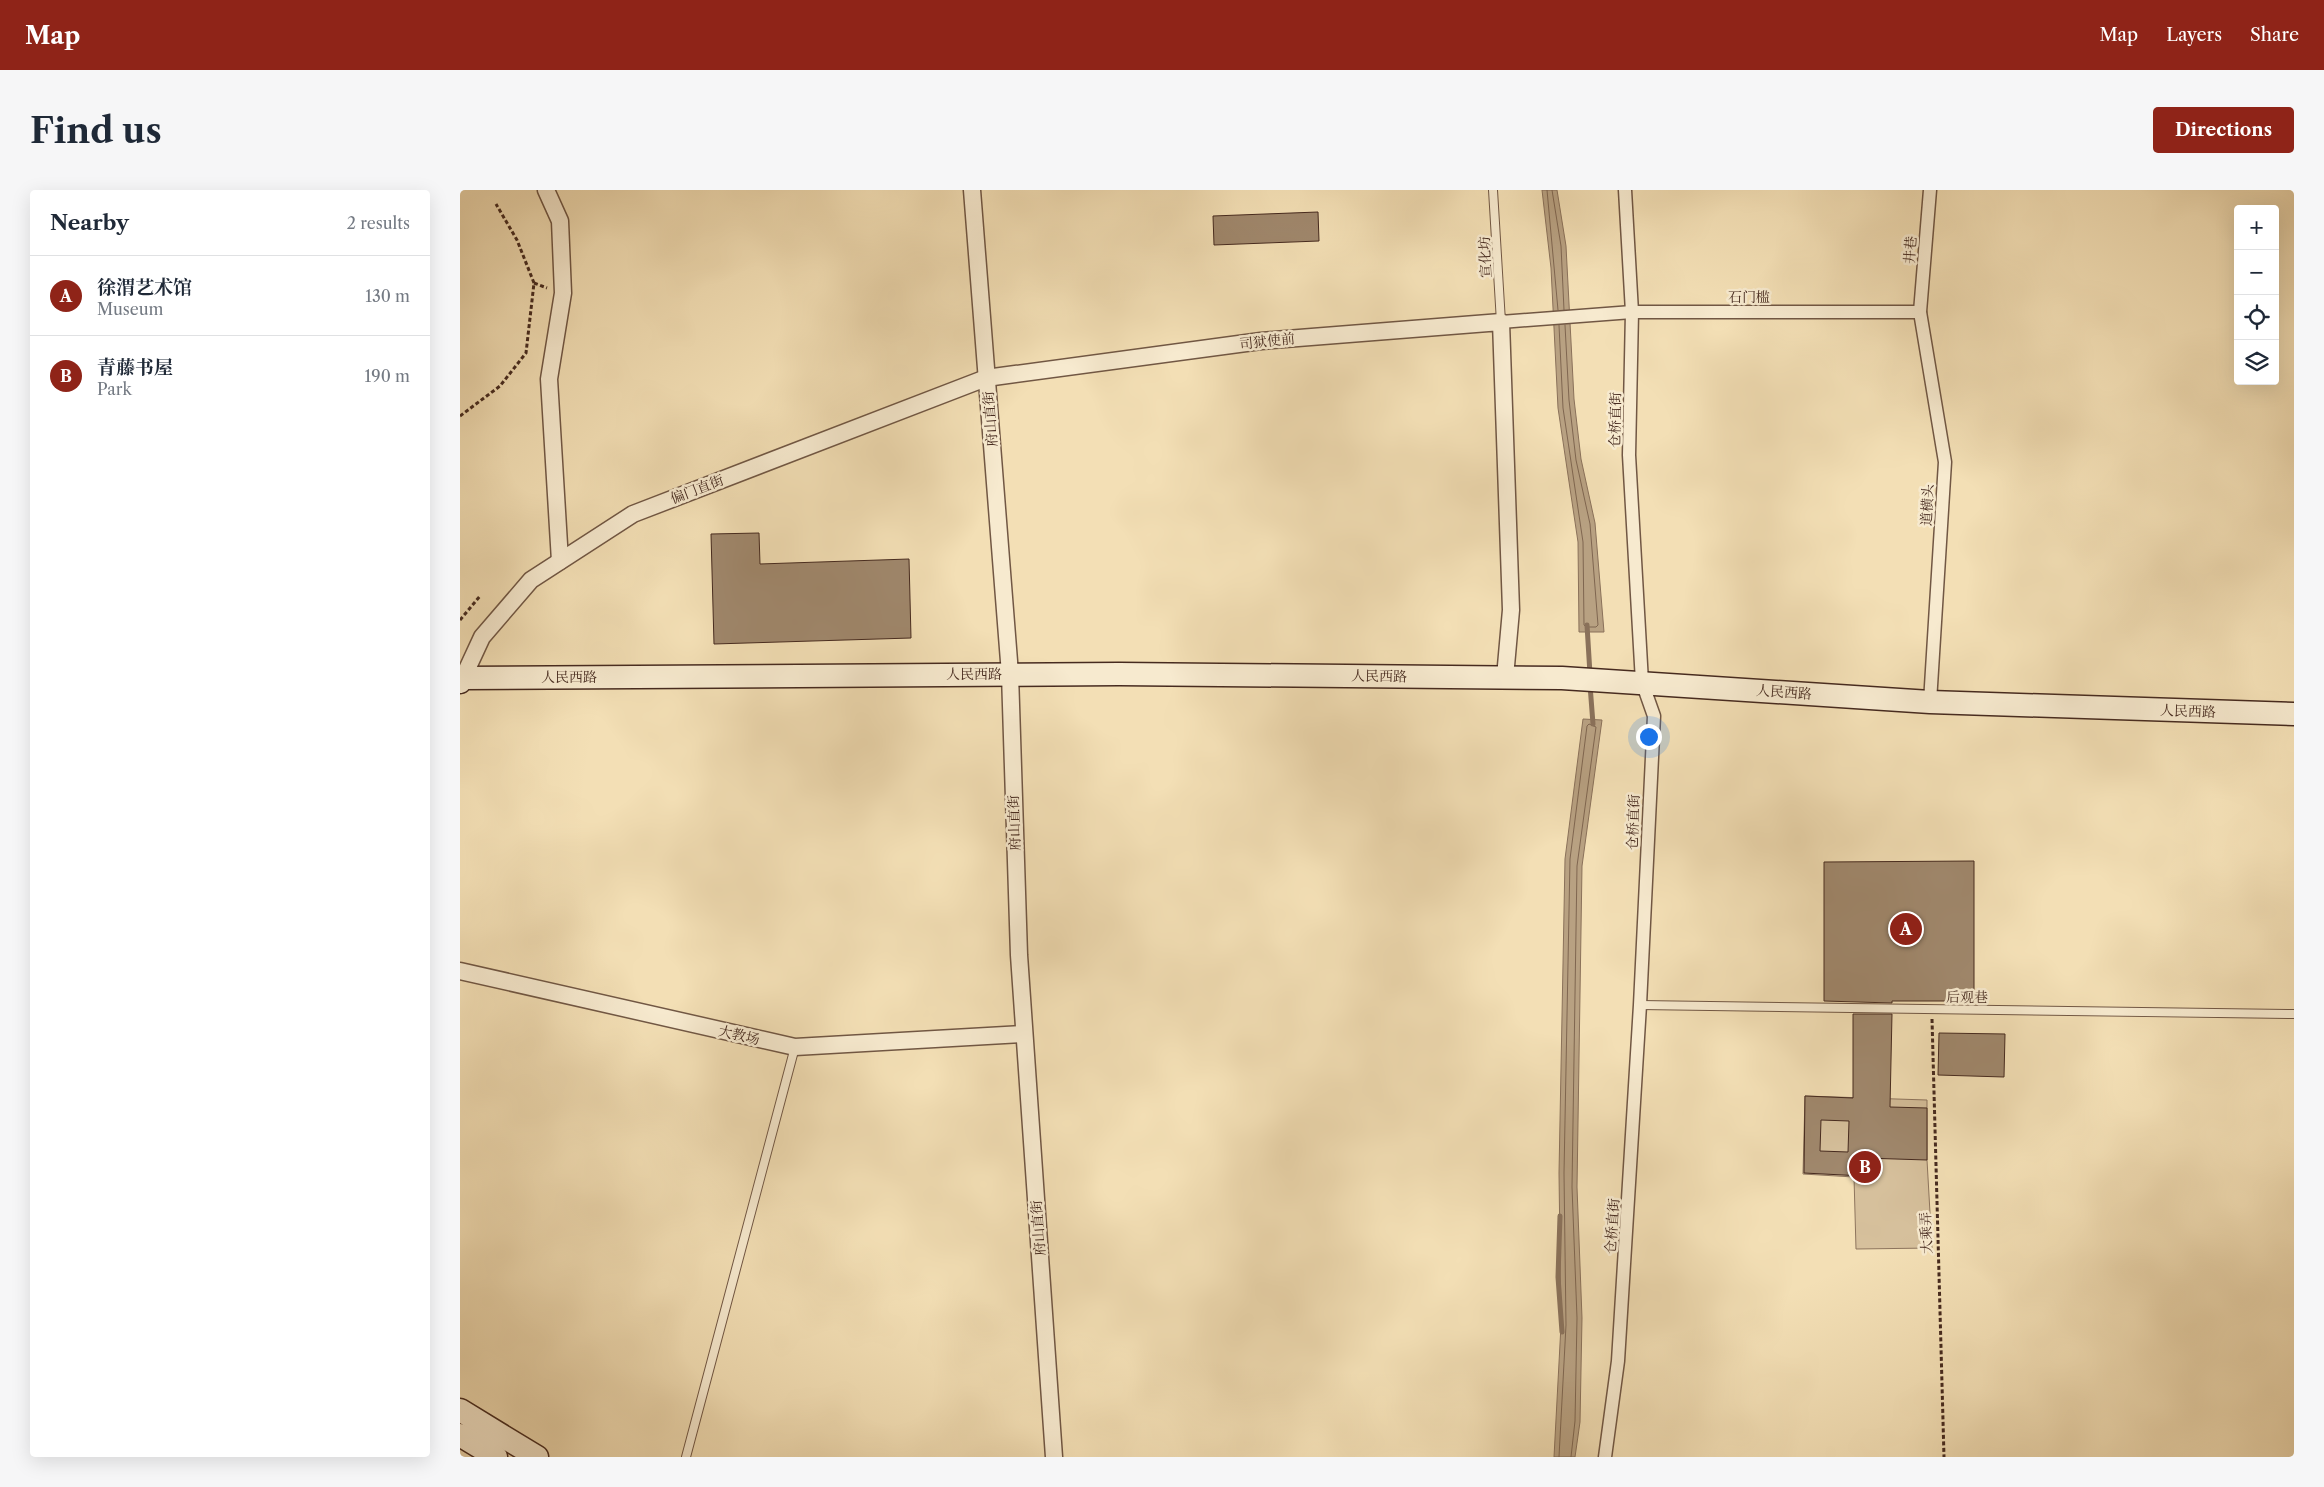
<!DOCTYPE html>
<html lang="en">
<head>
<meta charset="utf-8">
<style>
	body { margin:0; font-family:"Libre Caslon Text","Noto Serif SC",serif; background:#f6f6f7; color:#1f2937 }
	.controls { position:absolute; right:15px; top:15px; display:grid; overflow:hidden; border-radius:5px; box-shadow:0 5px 20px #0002 }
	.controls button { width:45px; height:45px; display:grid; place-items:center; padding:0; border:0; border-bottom:1px solid #e0e1e3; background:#fff; color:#1f2937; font:25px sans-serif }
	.you { position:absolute; left:1188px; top:546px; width:18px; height:18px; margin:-12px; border:4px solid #fff; border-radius:50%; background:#1a73e8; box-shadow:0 0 0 8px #1a73e833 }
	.badge { display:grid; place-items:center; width:32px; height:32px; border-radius:50%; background:#8f2418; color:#fff; font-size:16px; font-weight:700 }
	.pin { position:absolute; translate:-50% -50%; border:2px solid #fff; box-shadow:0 1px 5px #0006 }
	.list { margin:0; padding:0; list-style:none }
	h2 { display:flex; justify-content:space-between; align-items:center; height:65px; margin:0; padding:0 20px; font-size:21px }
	h2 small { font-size:16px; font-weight:400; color:#747a83 }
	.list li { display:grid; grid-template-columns:32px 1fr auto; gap:15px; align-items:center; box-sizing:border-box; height:80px; padding:0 20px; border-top:1px solid #e0e1e3 }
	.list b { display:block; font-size:19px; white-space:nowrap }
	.list p { margin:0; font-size:16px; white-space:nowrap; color:#747a83 }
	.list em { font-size:16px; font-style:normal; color:#747a83 }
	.icon { flex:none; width:28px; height:28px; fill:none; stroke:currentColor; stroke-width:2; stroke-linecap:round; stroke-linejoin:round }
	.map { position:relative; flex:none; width:1834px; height:1267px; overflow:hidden; border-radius:5px }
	header { display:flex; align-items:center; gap:30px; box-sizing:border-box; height:70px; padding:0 25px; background:#8f2418; color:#fff }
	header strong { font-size:24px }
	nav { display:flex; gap:28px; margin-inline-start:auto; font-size:18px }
	.intro { display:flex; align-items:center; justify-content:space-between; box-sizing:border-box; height:120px; padding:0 30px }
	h1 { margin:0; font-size:35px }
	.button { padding:12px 22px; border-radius:5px; background:#8f2418; color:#fff; font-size:18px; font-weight:700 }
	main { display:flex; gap:30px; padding:0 30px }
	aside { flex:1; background:#fff; border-radius:5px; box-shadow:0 5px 20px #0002 }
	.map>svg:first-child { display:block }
	.green { fill:#d6c09c; stroke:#8e755e }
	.water { fill:#b8a182; stroke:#8a715a }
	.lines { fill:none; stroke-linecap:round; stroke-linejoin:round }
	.shore { stroke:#7f6650; stroke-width:1 }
	.stream { stroke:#8a715a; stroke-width:5 }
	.building { fill:#a0886d; stroke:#462a1f; fill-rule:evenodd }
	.service-casing { stroke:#715744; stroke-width:10 }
	.pedestrian-casing { stroke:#715744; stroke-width:15 }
	.minor-casing { stroke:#715744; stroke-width:19 }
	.secondary-casing { stroke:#462a1f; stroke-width:25 }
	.path { stroke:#462a1f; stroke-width:3; stroke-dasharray:4 2.5; stroke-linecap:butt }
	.service { stroke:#f7eacf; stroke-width:8 }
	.pedestrian { stroke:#f7eacf; stroke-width:12 }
	.minor { stroke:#f7eacf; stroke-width:16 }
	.secondary { stroke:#f7eacf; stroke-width:22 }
	.labels { text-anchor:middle; stroke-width:5; stroke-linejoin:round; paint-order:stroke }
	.street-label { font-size:14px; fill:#462a1f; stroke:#f7eacf }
</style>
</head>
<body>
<header>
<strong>Map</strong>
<nav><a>Map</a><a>Layers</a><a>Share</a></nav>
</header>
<div class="intro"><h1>Find us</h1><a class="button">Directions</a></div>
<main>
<aside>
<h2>Nearby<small>2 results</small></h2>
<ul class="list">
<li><span class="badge">A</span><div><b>徐渭艺术馆</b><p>Museum</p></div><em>130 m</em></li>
<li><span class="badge">B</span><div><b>青藤书屋</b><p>Park</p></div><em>190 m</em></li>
</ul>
</aside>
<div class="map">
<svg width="1834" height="1267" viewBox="0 0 1834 1267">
	<rect width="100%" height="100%" fill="#f3dfb5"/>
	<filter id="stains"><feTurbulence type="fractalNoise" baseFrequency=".004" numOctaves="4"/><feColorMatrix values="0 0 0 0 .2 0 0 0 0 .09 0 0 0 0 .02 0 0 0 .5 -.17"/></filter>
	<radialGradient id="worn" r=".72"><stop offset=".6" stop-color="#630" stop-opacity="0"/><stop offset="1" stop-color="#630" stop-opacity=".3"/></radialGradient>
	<path class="green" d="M 1345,906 L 1467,910 L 1467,970 L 1472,1058 L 1396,1059 L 1394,987 L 1343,984 Z"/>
	<g class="water">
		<path d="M 1082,0 L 1097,0 L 1106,56 L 1114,209 L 1121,269 L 1135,333 L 1144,442 L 1119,442 L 1118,352 L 1098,218 L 1091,78 Z"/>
		<path d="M 1123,529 L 1142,530 L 1122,676 L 1117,997 L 1122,1128 L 1120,1232 L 1115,1267 L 1094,1267 L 1101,1135 L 1099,983 L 1105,669 Z"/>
	</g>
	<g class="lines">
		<g class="shore">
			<path d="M 1087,0 L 1098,120"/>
			<path d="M 1092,0 L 1101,56 L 1104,120"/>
			<path d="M 1099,135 L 1103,218 L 1123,352 L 1124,435 L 1126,437 L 1136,437 L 1138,435 L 1130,334 L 1116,270 L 1109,210 L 1105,135"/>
			<path d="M 1099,1267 L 1106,1135 L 1104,983 L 1110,669 L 1127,536 L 1129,534 L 1136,537 L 1117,676 L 1112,997 L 1117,1128 L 1115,1231 L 1111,1267"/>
		</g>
		<g class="stream">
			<path d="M 1127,435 L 1130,484"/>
			<path d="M 1130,495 L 1133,534"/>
			<path d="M 1100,1026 L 1098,1087 L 1102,1142"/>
		</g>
	</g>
	<g class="building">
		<path d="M 858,22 L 859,51 L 754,55 L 753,26 Z"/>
		<path d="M 299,343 L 300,374 L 449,369 L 451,448 L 254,454 L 251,344 Z"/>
		<path d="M 1514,671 L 1514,811 L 1432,811 L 1432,813 L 1364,811 L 1364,672 Z"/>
		<path d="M 1393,824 L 1432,824 L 1430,917 L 1467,918 L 1467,970 L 1404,968 L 1403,986 L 1344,983 L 1345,906 L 1393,908 ZM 1361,930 L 1389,931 L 1388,962 L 1360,961 Z"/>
		<path d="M 1479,843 L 1545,844 L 1544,887 L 1478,885 Z"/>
	</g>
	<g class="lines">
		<g class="service-casing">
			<g id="service">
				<path d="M 1033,0 L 1041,132"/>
				<path d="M 1180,815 L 1834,824"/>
				<path d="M 226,1267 L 335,857"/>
			</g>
		</g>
		<g class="pedestrian-casing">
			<g id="pedestrian">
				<path d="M 1470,0 L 1460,122 L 1485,272 L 1470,512"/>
				<path d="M 1041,132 L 1172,122 L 1460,122"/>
				<path d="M 1145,1267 L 1158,1171 L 1180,815 L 1194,526 L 1182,492 L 1169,265 L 1172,122 L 1165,0"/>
			</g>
		</g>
		<g class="minor-casing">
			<g id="minor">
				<path d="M 86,0 L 100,31 L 103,103 L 89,189 L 100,371"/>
				<path d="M 512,0 L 550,484 L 559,765 L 594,1267"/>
				<path d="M 3,488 L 22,447 L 71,390 L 173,324 L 526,188 L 801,151 L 1041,132 L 1051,420 L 1045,487"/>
				<path d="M 0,781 L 335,857 L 564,844"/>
			</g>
		</g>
		<g class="secondary-casing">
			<g id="secondary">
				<path d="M 0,492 L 3,488 L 659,484 L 1102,488 L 1470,512 L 1834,524"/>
				<path d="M 0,1220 L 77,1267"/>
				<path d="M 0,1245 L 36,1267"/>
			</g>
		</g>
		<g class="path">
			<path d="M 74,93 L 87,98"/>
			<path d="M 0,226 L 40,196 L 66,163 L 74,93 L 57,50 L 36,14"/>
			<path d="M 0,430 L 20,406"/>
			<path d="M 1472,829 L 1484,1267"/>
		</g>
		<use href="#service" class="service"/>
		<use href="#pedestrian" class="pedestrian"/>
		<use href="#minor" class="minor"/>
		<use href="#secondary" class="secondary"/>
	</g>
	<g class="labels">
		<g class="street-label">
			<text transform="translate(1450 60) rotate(-86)" y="5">井巷</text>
			<text transform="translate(1025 67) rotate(-93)" y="5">宣化坊</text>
			<text x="1289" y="112">石门槛</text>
			<text transform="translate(807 151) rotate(-6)" y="5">司狱使前</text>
			<text transform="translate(530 229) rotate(-94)" y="5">府山直街</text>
			<text transform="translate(1155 230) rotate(-89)" y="5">仓桥直街</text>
			<text transform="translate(237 299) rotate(-21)" y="5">偏门直街</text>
			<text transform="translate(1467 315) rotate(-87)" y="5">道横头</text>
			<text x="514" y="489">人民西路</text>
			<text transform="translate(919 486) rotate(1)" y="5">人民西路</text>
			<text x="109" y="492">人民西路</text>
			<text transform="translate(1324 502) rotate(4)" y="5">人民西路</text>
			<text transform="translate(1728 521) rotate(2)" y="5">人民西路</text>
			<text transform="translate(1173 632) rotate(-88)" y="5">仓桥直街</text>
			<text transform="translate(554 633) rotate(-92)" y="5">府山直街</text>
			<text transform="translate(1507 807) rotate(1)" y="5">后观巷</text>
			<text transform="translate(279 845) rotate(13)" y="5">大教场</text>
			<text transform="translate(1152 1036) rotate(-86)" y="5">仓桥直街</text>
			<text transform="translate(578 1038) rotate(-94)" y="5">府山直街</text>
			<text transform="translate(1466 1043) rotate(-92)" y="5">大乘弄</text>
		</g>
	</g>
	<rect width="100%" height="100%" filter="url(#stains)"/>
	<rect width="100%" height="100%" fill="url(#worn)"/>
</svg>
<div class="controls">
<button>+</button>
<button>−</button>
<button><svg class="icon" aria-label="locate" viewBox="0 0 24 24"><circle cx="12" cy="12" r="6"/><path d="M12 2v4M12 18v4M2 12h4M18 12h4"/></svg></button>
<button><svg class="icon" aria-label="layers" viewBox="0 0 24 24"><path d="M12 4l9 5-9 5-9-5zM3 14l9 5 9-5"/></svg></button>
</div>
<div class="you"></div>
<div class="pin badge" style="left:1446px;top:739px">A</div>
<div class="pin badge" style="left:1405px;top:977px">B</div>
</div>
</main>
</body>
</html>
